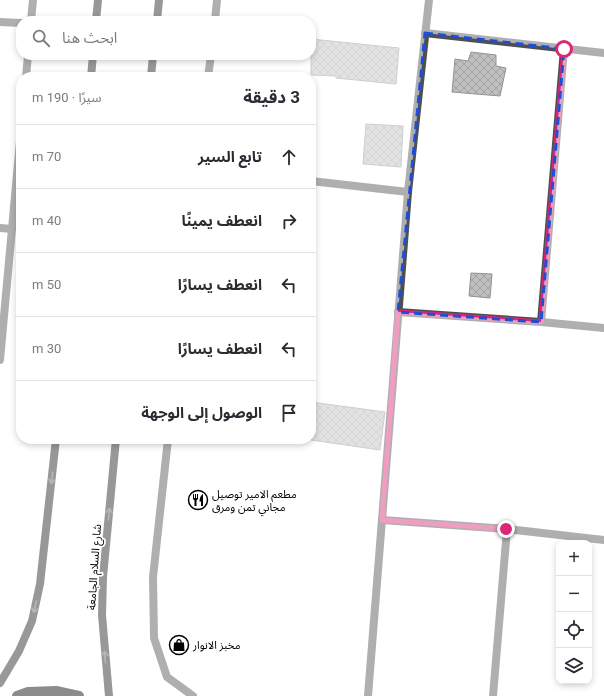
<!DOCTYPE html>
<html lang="ar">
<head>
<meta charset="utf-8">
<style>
	body { margin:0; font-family:Roboto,"Noto Sans Arabic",sans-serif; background:#f2f2f3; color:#2b2b33; direction:rtl }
	.controls { position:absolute; right:12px; bottom:12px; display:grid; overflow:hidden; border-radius:8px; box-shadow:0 2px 6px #0003 }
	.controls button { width:36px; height:36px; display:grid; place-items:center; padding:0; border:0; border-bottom:1px solid #e1e1e2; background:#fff; color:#2b2b33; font:20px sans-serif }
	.stop { position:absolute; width:12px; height:12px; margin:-9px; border:3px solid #db2777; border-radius:50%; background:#fff }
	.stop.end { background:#db2777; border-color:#fff; box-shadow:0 1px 4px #0008 }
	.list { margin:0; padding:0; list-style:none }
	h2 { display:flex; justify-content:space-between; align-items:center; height:52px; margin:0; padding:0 16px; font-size:17px }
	h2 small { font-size:13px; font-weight:400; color:#7c7c81 }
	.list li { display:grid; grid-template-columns:26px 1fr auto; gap:12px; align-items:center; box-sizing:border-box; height:64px; padding:0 16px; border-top:1px solid #e1e1e2 }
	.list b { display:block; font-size:15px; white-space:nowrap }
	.list em { font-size:13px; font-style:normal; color:#7c7c81 }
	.icon { flex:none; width:22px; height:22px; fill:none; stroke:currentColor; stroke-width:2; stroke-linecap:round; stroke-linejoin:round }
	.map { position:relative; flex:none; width:604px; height:696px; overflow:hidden; direction:ltr }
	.search { position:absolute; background:#fff; box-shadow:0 2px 6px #0003; left:16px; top:16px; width:300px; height:44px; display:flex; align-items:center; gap:10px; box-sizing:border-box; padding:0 14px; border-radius:16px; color:#7c7c81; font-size:15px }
	.panel { position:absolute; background:#fff; box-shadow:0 2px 6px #0003; left:16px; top:72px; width:300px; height:372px; border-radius:16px; direction:rtl }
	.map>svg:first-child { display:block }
	.building { fill:url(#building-cross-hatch); stroke:#939393 }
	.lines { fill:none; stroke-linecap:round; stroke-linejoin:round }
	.minor { stroke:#4f4f4f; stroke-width:8 }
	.tertiary { stroke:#4f4f4f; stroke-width:8 }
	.secondary { stroke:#1c1c1c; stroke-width:8 }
	.primary { stroke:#000; stroke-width:10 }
	.oneway { stroke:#606060 }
	.route { stroke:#db2777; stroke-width:5 }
	.marked { fill:none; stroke:#1d4ed8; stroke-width:3; stroke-dasharray:8 5; stroke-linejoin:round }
	.labels { text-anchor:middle; stroke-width:3.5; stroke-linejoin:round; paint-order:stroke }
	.poi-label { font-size:11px; fill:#000; stroke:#fff; text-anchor:start }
	.street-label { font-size:11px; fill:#000; stroke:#fff }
</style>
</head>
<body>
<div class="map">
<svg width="604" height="696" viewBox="0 0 604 696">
	<defs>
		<pattern id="building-cross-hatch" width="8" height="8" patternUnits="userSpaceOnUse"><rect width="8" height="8" fill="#bfbfbf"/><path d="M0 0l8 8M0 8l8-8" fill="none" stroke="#a2a2a2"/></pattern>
	</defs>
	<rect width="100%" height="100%" fill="#fff"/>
	<g class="building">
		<path d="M 311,39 L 399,48 L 396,84 L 336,78 L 336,76 L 311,75 Z"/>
		<path d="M 471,52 L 496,55 L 496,66 L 506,68 L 500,96 L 452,92 L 455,59 L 468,61 Z"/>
		<path d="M 366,124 L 403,126 L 401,167 L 363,164 Z"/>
		<path d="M 471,273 L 492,274 L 490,298 L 469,296 Z"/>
		<path d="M 311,402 L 385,412 L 380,450 L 311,440 Z"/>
	</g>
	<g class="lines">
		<g class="minor">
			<path d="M 215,21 L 217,0"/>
			<path d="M 0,22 L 21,23"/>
			<path d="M 425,33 L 604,53"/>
			<path d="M 208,77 L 211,55"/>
			<path d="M 311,181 L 408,192"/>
			<path d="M 0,228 L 12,229"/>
			<path d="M 398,312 L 541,322 L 604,328"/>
			<path d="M 541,322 L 564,49"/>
			<path d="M 168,439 L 153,577 L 154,638 L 167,677 L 193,696"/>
			<path d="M 382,520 L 507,529 L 604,540"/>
			<path d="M 368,696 L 408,192 L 429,0"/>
			<path d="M 493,696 L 507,529"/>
		</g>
		<g class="tertiary">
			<path d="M 31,21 L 33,0"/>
			<path d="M 26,77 L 28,55"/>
			<path d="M 0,360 L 21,130"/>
		</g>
		<g class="secondary">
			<path d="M 96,21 L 98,0"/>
			<path d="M 157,21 L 159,0"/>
			<path d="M 91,77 L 93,55"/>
			<path d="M 151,77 L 153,55"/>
			<path d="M 0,683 L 19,651 L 32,621 L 40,584 L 56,439"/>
			<path d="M 109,696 L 102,615 L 103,577 L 116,439"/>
		</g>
		<path class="primary" d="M 17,696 L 28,692 L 56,691 L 79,696"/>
	</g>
	<defs><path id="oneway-shaft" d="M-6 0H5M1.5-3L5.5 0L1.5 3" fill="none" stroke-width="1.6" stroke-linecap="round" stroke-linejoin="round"/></defs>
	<g class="oneway">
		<use href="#oneway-shaft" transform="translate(52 478) rotate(96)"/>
		<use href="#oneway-shaft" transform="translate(109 514) rotate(-85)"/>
		<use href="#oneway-shaft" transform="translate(35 607) rotate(102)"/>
		<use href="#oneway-shaft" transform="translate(105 657) rotate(-95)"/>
	</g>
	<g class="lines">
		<path class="route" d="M 506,529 L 382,520 L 398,312 L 541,322 L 564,49"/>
	</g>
	<path d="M0 0H604V696H0ZM 425,33 L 564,49 L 541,322 L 398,312 Z" fill="#fff" fill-opacity=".55" fill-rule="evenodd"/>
	<path class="marked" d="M 425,33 L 564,49 L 541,322 L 398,312 Z"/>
	<defs>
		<g id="restaurant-ring" transform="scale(1)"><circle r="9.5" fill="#fff" stroke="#000" stroke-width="1.5"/><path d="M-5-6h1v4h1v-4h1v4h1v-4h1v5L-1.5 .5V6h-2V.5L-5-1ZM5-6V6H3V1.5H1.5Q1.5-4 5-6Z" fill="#000"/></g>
		<g id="shop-ring" transform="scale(1)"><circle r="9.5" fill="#fff" stroke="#000" stroke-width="1.5"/><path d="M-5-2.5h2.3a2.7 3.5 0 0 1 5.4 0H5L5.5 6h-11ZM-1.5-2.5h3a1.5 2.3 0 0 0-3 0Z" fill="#000"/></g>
	</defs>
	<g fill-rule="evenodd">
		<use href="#restaurant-ring" x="198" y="500"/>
		<use href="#shop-ring" x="179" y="645"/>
	</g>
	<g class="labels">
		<g class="poi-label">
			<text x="212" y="498">مطعم الامير توصيل<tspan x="212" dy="13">مجاني تمن ومرق</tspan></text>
			<text x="193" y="649">مخبز الانوار</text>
		</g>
		<g class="street-label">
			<text transform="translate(94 567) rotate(-86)" y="4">شارع السلام الجامعة</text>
		</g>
	</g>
</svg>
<div class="controls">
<button>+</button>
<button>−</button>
<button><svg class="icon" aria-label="locate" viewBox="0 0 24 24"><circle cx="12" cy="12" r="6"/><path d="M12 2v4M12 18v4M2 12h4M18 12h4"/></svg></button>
<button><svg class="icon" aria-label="layers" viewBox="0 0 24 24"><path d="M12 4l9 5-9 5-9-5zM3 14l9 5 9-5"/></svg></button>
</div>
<div class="stop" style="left:564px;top:49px"></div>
<div class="stop end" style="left:506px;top:529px"></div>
<div class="search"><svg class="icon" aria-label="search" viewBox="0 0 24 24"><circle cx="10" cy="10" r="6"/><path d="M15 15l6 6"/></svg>ابحث هنا</div>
<section class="panel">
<h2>3 دقيقة<small>سيرًا · 190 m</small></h2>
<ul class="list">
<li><svg class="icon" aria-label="ahead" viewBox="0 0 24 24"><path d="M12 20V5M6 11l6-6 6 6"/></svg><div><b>تابع السير</b></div><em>70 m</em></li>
<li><svg class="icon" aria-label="right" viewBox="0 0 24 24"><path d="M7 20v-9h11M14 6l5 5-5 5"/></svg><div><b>انعطف يمينًا</b></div><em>40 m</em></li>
<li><svg class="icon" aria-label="left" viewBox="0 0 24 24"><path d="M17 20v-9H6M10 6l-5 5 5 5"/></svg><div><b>انعطف يسارًا</b></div><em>50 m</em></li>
<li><svg class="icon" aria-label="left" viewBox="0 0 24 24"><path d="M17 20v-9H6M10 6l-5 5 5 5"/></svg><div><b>انعطف يسارًا</b></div><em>30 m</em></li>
<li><svg class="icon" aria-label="arrive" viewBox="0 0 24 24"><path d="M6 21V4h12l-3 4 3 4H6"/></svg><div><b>الوصول إلى الوجهة</b></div></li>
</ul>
</section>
</div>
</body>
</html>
